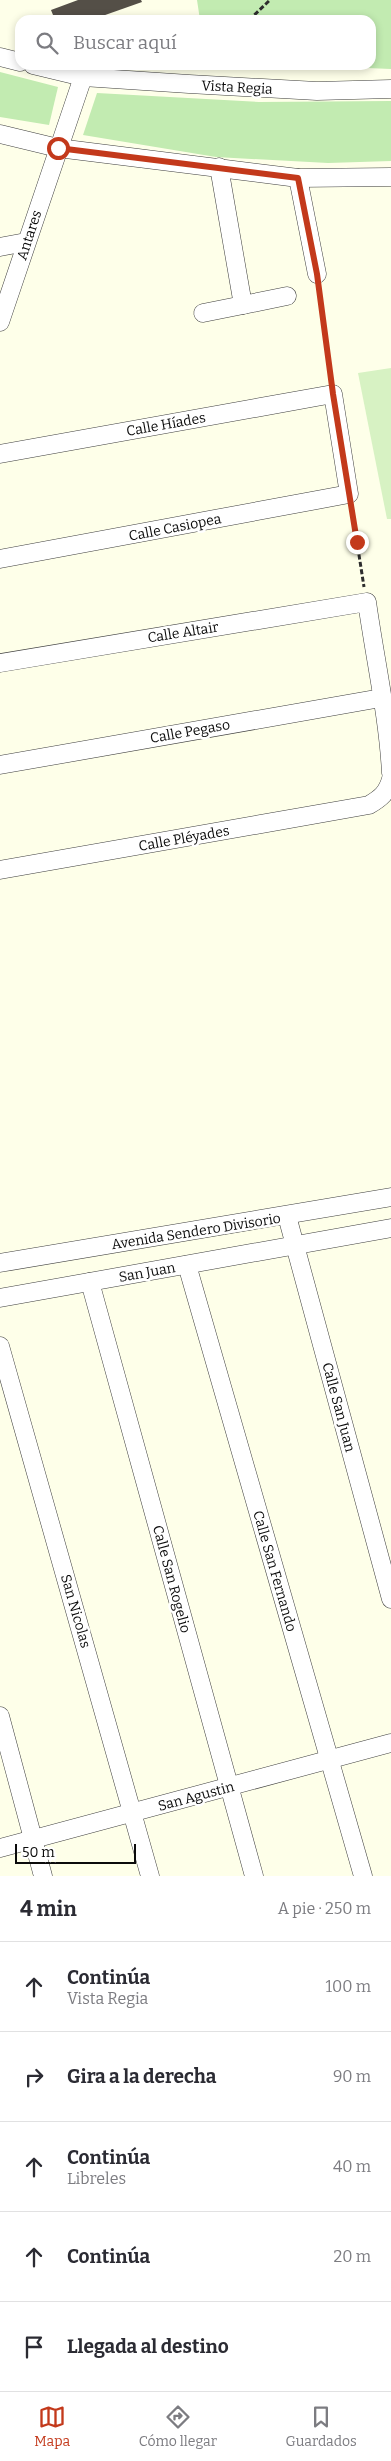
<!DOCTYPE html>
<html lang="es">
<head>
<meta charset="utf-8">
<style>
	body { margin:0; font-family:Bitter,serif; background:#f7f7f7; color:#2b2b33 }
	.scale { position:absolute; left:15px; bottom:12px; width:121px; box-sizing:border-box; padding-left:5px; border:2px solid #0b0b0b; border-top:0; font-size:14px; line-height:18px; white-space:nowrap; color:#0b0b0b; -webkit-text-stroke:4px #fff; paint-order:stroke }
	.stop { position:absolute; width:15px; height:15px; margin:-11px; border:4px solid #c3391b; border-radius:50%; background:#fff }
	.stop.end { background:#c3391b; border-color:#fff; box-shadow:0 1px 5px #0008 }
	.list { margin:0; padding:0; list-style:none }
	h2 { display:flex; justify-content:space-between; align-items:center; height:65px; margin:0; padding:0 20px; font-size:21px }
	h2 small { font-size:16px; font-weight:400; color:#7c7c81 }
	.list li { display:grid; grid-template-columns:32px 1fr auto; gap:15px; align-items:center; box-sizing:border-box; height:90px; padding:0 20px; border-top:1px solid #e1e1e2 }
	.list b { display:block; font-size:19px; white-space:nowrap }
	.list p { margin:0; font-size:16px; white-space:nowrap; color:#7c7c81 }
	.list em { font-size:16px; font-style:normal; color:#7c7c81 }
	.icon { flex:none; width:28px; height:28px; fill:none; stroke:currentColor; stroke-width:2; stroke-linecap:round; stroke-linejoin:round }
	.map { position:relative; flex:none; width:391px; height:1876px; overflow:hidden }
	.search { position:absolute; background:#fff; box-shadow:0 2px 8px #0003; left:15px; right:15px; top:15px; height:55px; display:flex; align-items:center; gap:12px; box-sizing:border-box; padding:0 18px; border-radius:15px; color:#7c7c81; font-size:19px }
	.sheet { height:515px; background:#fff }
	nav { display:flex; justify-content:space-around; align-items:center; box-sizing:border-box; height:70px; border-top:1px solid #e1e1e2; background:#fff; font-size:14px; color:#7c7c81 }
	nav a { display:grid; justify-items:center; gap:2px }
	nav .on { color:#c3391b }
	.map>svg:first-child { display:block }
	.green { fill:#c2ebb1 }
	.pitch { fill:#d7f2c3 }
	.building { fill:#544f47 }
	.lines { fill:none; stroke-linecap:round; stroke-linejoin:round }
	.minor-casing { stroke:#3e3e3e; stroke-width:19 }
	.path { stroke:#2d2d2d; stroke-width:3; stroke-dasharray:5 2.5; stroke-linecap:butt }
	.minor { stroke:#fff; stroke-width:18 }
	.route { stroke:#c3391b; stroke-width:6 }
	.labels { text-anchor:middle; stroke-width:5; stroke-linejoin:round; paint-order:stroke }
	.street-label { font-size:14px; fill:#0b0b0b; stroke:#fff }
</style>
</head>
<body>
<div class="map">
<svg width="391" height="1876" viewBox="0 0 391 1876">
	<rect width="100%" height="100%" fill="#feffe9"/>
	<g class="green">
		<path d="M 197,0 L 391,0 L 391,69 L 296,65 L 371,65 L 371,20 L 200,20 Z"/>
		<path d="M 0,72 L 58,87 L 49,125 L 0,117 Z"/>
		<path d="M 97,93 L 259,102 L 391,101 L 391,161 L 328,163 L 216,157 L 83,135 Z"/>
	</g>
	<path class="pitch" d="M 391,368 L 391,519 L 387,519 L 358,373 Z"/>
	<path class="building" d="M 78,0 L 141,0 L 142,2 L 91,20 L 55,20 L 51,10 Z"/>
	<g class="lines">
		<g class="minor-casing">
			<g id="minor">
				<path d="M 0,57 L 20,62"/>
				<path d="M 33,65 L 83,77 L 189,84 L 317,91 L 391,89"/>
				<path d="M 0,134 L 58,148 L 298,178 L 391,177"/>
				<path d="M 219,167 L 243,305 L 287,296"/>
				<path d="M 298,178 L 317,274"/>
				<path d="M 0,247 L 26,242"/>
				<path d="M 203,313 L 243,305"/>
				<path d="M 0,322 L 83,77"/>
				<path d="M 0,454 L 333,394 L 349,494 L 0,559"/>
				<path d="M 0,663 L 367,602 C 375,659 388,716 391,773"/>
				<path d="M 0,765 L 381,698"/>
				<path d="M 0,870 L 369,805 C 381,798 387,793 391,779"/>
				<path d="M 287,1216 L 391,1599"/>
				<path d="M 0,1263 L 391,1197"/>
				<path d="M 187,1265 L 363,1876"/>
				<path d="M 90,1282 L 254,1876"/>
				<path d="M 0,1298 L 391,1228"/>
				<path d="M 0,1346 L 150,1876"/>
				<path d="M 0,1716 L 43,1876"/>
				<path d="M 0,1848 L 391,1743"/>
			</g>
		</g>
		<g class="path">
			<path d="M 249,20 L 270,0"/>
			<path d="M 319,288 L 331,379"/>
			<path d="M 352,510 L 364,587"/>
		</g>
		<use href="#minor" class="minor"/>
	</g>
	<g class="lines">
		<path class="route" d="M 58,148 L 298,178 L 317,274 L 333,394 L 357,542"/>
	</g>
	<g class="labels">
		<g class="street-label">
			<text transform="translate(237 87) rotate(3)" y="5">Vista Regia</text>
			<text transform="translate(29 235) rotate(-72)" y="5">Antares</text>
			<text transform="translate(166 424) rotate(-10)" y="5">Calle Híades</text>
			<text transform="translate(175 527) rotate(-11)" y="5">Calle Casiopea</text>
			<text transform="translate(183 632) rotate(-9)" y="5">Calle Altair</text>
			<text transform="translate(190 731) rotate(-10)" y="5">Calle Pegaso</text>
			<text transform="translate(184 838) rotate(-10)" y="5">Calle Pléyades</text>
			<text transform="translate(196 1231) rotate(-9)" y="5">Avenida Sendero Divisorio</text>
			<text transform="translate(147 1272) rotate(-10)" y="5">San Juan</text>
			<text transform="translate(339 1407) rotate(75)" y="5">Calle San Juan</text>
			<text transform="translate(275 1571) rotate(74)" y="5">Calle San Fernando</text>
			<text transform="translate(172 1579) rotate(75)" y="5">Calle San Rogelio</text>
			<text transform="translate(76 1611) rotate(74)" y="5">San Nicolas</text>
			<text transform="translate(196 1796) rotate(-15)" y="5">San Agustin</text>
		</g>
	</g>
</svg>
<div class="scale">50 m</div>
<div class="stop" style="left:58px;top:148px"></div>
<div class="stop end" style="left:357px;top:542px"></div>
<div class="search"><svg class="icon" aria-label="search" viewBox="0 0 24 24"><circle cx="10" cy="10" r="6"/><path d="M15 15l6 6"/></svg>Buscar aquí</div>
</div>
<section class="sheet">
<h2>4 min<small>A pie · 250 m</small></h2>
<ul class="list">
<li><svg class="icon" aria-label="ahead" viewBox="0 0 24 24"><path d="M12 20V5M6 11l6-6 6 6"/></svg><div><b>Continúa</b><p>Vista Regia</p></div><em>100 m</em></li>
<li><svg class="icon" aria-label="right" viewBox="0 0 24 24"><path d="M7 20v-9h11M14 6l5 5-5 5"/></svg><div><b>Gira a la derecha</b></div><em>90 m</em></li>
<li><svg class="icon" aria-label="ahead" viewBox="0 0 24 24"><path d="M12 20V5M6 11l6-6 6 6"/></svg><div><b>Continúa</b><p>Libreles</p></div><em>40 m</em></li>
<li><svg class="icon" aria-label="ahead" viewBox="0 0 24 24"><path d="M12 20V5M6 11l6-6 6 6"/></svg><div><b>Continúa</b></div><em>20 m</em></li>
<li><svg class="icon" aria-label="arrive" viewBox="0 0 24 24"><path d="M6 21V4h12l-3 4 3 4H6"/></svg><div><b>Llegada al destino</b></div></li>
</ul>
</section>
<nav>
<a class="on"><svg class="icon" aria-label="map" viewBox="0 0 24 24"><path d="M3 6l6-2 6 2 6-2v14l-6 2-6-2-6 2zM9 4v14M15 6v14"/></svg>Mapa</a>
<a><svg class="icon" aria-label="directions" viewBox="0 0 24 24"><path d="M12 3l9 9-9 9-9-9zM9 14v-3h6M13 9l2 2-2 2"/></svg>Cómo llegar</a>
<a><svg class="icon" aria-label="saved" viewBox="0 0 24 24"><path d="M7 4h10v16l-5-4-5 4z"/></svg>Guardados</a>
</nav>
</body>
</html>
